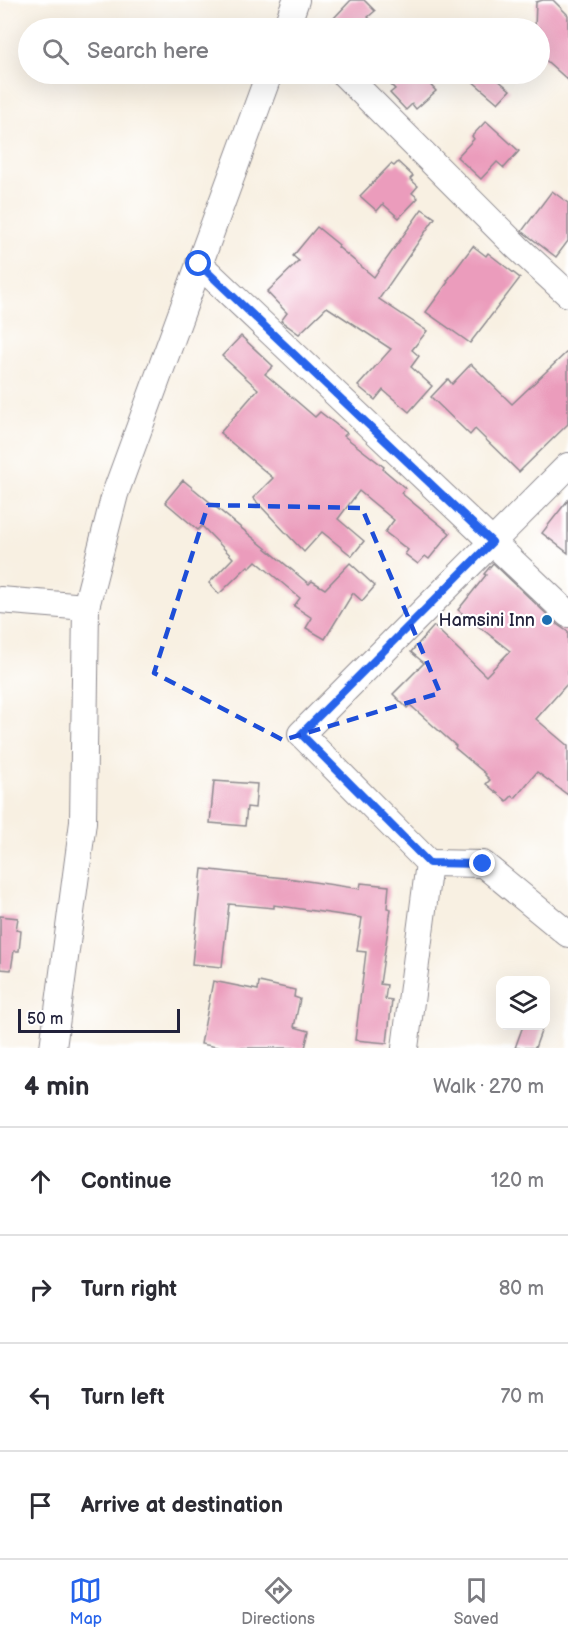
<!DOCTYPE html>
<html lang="en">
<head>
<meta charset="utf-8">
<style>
	body { margin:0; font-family:"Balsamiq Sans",sans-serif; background:#f7f7f7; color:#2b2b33 }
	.controls { position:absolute; right:18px; bottom:18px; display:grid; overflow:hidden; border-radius:12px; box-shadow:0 6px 24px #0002 }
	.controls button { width:54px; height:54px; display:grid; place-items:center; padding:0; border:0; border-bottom:2px solid #e1e1e2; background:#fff; color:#2b2b33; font:30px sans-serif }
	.scale { position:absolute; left:18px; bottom:15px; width:162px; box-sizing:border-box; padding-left:6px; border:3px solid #22223b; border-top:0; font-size:16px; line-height:21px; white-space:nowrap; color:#22223b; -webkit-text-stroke:4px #fff; paint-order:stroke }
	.stop { position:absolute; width:18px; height:18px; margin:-14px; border:4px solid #2563eb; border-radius:50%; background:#fff }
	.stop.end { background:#2563eb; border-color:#fff; box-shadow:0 2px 6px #0008 }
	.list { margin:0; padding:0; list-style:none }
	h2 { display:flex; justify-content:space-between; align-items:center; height:78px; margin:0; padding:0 24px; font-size:26px }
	h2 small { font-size:20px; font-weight:400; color:#7c7c81 }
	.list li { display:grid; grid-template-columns:39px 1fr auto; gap:18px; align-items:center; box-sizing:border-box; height:108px; padding:0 24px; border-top:2px solid #e1e1e2 }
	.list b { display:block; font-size:22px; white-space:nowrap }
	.list em { font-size:20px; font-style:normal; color:#7c7c81 }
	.icon { flex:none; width:33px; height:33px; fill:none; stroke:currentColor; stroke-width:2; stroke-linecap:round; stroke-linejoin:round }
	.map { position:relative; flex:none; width:568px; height:1048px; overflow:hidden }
	.search { position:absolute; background:#fff; box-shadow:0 6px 24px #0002; left:18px; right:18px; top:18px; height:66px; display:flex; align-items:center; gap:15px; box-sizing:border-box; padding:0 21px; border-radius:33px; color:#7c7c81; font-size:22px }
	.sheet { height:510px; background:#fff }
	nav { display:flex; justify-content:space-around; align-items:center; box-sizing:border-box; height:84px; border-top:2px solid #e1e1e2; background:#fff; font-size:16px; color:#7c7c81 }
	nav a { display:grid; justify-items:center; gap:3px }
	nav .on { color:#2563eb }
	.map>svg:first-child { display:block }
	.building { fill:#eb9cbc }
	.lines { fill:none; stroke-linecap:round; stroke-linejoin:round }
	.street-casing { stroke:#8d898e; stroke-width:28 }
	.street { stroke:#fff; stroke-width:26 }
	.route { stroke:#2563eb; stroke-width:8 }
	.marked { fill:none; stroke:#1d4ed8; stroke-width:4.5; stroke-dasharray:12 8; stroke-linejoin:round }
	.poi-dot { fill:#1f6fb2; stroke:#fff; stroke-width:2 }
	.labels { text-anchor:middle; stroke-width:4.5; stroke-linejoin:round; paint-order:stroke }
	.poi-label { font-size:18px; fill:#22223b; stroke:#fff; text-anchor:end }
</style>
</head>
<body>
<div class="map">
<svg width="568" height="1048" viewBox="0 0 568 1048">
	<rect width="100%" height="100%" fill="#fff"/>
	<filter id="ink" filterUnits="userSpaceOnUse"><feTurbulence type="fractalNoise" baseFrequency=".0167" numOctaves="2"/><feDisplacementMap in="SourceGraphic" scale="12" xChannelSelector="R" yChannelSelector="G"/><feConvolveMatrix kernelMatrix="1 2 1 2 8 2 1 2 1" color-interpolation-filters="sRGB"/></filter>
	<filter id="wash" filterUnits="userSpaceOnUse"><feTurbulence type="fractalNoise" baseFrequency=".008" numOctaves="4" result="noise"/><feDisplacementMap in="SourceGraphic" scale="24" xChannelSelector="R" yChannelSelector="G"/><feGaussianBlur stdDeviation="1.35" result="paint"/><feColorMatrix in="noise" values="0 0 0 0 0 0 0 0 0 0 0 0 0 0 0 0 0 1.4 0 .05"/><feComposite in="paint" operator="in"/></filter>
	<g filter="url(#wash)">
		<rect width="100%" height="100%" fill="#f8f0e2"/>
		<g id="blocks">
			<g class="building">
				<path d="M 351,0 L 364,0 L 375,11 L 368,17 L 379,28 L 344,28 L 334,18 Z"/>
				<path d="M 543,0 L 553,0 L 568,15 L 568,80 L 540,55 L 540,28 L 535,28 L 536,2 Z"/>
				<path d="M 380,74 L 420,74 L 436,91 L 416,109 L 412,104 L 406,110 L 390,93 L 395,89 Z"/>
				<path d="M 464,74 L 491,74 L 510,90 L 498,103 Z"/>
				<path d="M 486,121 L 519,151 L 504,168 L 497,162 L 481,179 L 457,157 L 474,139 L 472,136 Z"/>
				<path d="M 398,162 L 413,176 L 410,179 L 418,186 L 412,193 L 418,198 L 399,218 L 383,204 L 377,211 L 360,196 L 391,164 L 394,166 Z"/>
				<path d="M 552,191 L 568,203 L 568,241 L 556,257 L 522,231 Z"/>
				<path d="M 422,209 L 435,218 L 379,299 L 427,331 L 412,350 L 419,356 L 411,367 L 432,386 L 409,412 L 383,390 L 375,400 L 358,386 L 391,349 L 327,307 L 299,334 L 281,321 L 287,313 L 267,292 L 299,261 L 293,256 L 317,227 L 339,245 L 338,247 L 374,277 Z"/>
				<path d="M 473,246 L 486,256 L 488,253 L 520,278 L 470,343 L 426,312 L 448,282 L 447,281 Z"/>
				<path d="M 241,336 L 273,366 L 265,374 L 315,417 L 320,412 L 347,433 L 344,436 L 384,467 L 383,469 L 405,488 L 401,493 L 450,533 L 429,559 L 425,556 L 418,564 L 405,554 L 408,550 L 385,532 L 394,520 L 359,491 L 338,519 L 364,541 L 352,556 L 322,532 L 304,552 L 253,498 L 273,478 L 220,433 L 258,389 L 222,356 Z"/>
				<path d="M 568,351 L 568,424 L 519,472 L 475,429 L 470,435 L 431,397 L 448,379 L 452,384 L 471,364 L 512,404 Z"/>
				<path d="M 183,480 L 309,584 L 312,581 L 325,589 L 350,563 L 375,586 L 362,601 L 353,593 L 325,639 L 306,628 L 312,618 L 294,606 L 300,598 L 256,561 L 249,568 L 248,566 L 219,594 L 209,583 L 233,558 L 202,526 L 198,530 L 165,502 Z"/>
				<path d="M 568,500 L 568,553 L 542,533 Z"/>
				<path d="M 493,563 L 558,625 L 568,632 L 568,683 L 536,719 L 568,746 L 568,795 L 537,772 L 515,798 L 512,796 L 507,801 L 486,784 L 490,780 L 485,775 L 486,774 L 455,748 L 456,746 L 410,705 L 407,708 L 393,694 L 424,663 L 411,652 L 434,626 L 486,676 L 510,651 L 458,610 L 486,575 L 484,574 Z"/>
				<path d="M 214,781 L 257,784 L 255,808 L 247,807 L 245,826 L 210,823 Z"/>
				<path d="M 202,869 L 294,879 L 360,889 L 361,883 L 389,886 L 387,908 L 391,909 L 380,984 L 387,985 L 385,999 L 392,1000 L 387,1043 L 355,1040 L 366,952 L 357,951 L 362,918 L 274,905 L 274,908 L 229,904 L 222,967 L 192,964 Z"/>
				<path d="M 0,916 L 18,918 L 16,930 L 21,931 L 19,951 L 14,951 L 11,970 L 0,969 Z"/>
				<path d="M 213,981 L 258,990 L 259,982 L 295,990 L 294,997 L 300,999 L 294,1027 L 309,1031 L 305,1048 L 222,1048 L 201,1044 Z"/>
				<path d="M 523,1026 L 543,1026 L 535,1048 L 515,1048 Z"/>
			</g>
		</g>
	</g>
	<g filter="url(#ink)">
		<use href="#blocks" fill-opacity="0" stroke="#8d898e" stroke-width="1.5"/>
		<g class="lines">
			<g class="street-casing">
				<g id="street">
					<path d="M 286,28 L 296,0"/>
					<path d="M 344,74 L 517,247 L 568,294"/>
					<path d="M 199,264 L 568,614"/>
					<path d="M 0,600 L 86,607"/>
					<path d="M 429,863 L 483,864 L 568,934"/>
					<path d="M 53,1048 L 83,822 L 86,607 L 115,494 L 269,74"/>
					<path d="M 405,1048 L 429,863 L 301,734 L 568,466"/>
				</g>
			</g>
			<use href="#street" class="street"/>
		</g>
	</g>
	<g class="lines" filter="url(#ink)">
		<path class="route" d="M 199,264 L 492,542 L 301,734 L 429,863 L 483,864"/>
	</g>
	<path class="marked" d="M 208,505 L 362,508 L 440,693 L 283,740 L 154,673 Z"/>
	<circle class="poi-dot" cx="547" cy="620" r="6"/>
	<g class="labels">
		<g class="poi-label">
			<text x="535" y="626">Hamsini Inn</text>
		</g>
	</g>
</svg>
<div class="controls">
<button><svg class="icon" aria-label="layers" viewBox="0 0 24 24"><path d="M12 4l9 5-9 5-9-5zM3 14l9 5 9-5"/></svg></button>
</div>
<div class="scale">50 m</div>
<div class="stop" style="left:199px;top:264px"></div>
<div class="stop end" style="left:483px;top:864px"></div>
<div class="search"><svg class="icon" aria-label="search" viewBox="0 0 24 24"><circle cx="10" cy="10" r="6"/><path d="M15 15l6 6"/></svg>Search here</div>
</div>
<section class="sheet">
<h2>4 min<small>Walk · 270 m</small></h2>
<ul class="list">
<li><svg class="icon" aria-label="ahead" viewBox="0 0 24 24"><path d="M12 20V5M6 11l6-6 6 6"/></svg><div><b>Continue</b></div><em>120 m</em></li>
<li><svg class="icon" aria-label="right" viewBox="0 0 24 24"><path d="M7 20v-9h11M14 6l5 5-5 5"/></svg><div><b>Turn right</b></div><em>80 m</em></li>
<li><svg class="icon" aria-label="left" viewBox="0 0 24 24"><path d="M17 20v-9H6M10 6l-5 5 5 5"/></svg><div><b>Turn left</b></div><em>70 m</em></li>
<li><svg class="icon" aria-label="arrive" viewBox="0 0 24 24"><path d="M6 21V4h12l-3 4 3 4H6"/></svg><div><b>Arrive at destination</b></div></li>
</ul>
</section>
<nav>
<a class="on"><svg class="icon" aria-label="map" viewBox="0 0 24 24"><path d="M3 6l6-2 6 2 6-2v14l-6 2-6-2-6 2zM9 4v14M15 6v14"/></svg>Map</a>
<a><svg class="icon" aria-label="directions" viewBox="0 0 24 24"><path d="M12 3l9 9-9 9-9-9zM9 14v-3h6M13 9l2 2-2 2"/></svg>Directions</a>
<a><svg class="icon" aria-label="saved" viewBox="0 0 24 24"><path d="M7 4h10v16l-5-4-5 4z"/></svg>Saved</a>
</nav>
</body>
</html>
